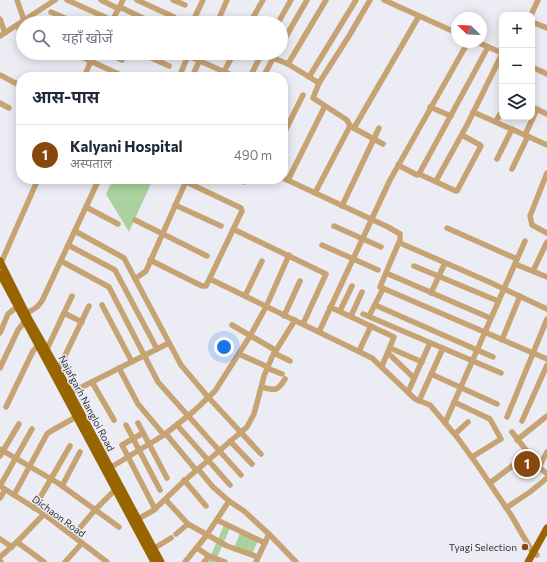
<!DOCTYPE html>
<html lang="hi">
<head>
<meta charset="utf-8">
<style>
	body { margin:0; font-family:Commissioner,"Noto Sans Devanagari",sans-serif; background:#f6f6f7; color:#1f2937 }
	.controls { position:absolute; right:12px; top:12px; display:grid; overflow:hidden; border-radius:8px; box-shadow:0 2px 10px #0003 }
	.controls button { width:36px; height:36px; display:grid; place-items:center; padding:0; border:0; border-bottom:1px solid #e0e1e3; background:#fff; color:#1f2937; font:20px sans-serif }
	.compass { position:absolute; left:451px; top:12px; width:36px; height:36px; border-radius:50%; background:#fff; box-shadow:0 2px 10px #0003; rotate:293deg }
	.you { position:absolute; left:224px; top:347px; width:14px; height:14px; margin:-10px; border:3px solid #fff; border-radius:50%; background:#1a73e8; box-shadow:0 0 0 6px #1a73e833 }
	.badge { display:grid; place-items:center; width:26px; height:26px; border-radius:50%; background:#87480d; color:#fff; font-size:13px; font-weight:700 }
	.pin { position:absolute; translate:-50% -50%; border:2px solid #fff; box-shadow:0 1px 4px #0006 }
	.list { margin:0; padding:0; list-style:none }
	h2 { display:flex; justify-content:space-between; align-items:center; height:52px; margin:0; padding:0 16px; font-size:17px }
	h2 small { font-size:13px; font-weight:400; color:#747a83 }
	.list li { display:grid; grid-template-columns:26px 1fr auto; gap:12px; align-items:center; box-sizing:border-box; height:60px; padding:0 16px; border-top:1px solid #e0e1e3 }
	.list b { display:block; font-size:15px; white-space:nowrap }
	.list p { margin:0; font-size:13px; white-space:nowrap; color:#747a83 }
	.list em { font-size:13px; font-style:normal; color:#747a83 }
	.icon { flex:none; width:22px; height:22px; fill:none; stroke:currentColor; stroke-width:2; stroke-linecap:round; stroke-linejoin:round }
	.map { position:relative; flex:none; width:547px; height:562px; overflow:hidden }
	.search { position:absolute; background:#fff; box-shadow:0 2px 10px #0003; left:16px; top:16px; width:272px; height:44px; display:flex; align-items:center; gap:10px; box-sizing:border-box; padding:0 14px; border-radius:22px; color:#747a83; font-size:15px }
	.panel { position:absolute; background:#fff; box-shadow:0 2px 10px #0003; left:16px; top:72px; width:272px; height:112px; border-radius:16px }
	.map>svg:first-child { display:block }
	.green { fill:#aad29f }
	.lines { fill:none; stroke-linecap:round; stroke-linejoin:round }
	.minor { stroke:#c7a272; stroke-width:5.5 }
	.major { stroke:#986500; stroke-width:7 }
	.poi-dot { fill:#87480d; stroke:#ebecf4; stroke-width:1.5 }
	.labels { text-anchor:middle; stroke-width:3; stroke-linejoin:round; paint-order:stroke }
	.street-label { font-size:10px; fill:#343538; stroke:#ebecf4 }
	.poi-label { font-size:10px; fill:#343538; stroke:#ebecf4; text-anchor:end }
</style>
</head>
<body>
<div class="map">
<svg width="547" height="562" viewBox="0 0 547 562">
	<rect width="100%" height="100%" fill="#ebecf4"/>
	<g class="green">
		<path d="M 113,179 L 153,179 L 129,232 L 106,194 Z"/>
		<path d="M 224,525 L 230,528 L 215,562 L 208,562 Z"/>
		<path d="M 240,533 L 258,541 L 252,554 L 234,548 Z"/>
	</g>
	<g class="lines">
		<g class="minor">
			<path d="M 17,0 L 24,20"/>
			<path d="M 67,0 L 118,23"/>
			<path d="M 101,0 L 119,9"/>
			<path d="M 137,0 L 174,17"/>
			<path d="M 173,0 L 185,5"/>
			<path d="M 384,0 L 457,33"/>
			<path d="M 120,7 L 153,23"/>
			<path d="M 51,12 L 76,23"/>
			<path d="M 531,15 L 538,0"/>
			<path d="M 0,19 L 5,33"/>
			<path d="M 532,22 L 547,28"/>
			<path d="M 111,23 L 123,0"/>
			<path d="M 192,23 L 203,0"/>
			<path d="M 217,23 L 227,0"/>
			<path d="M 250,23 L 263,0"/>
			<path d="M 278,23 L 291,0"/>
			<path d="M 19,29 L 23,30"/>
			<path d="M 0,36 L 55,0"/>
			<path d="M 477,42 L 502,53"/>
			<path d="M 281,45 L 307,0"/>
			<path d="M 73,53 L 125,77"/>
			<path d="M 107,53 L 122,60"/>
			<path d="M 141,53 L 169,66"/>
			<path d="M 182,53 L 236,77"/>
			<path d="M 273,58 L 288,64 L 319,83 L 349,36 L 370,0"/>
			<path d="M 288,64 L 326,0"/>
			<path d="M 532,67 L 547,74"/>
			<path d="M 0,75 L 19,85"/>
			<path d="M 84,77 L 91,61 L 97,53"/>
			<path d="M 179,77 L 188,56"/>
			<path d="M 192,77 L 203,53"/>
			<path d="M 221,77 L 234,53"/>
			<path d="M 250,77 L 262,53"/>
			<path d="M 263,77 L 276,53"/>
			<path d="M 309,77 L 356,0"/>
			<path d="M 319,83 L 313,98 L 347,120 L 350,126 L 383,144"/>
			<path d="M 0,103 L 9,108"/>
			<path d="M 430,107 L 451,116"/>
			<path d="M 532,107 L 547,114"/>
			<path d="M 473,112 L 547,145"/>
			<path d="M 496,121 L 502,111"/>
			<path d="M 354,128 L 419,16"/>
			<path d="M 283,135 L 303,95"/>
			<path d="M 525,135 L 537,109"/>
			<path d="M 497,159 L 512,129"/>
			<path d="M 398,165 L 417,175 L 419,174 L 488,47"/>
			<path d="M 512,169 L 528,136"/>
			<path d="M 547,173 L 530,216 L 532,225 L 547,233"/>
			<path d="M 419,174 L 456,191 L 457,191 L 481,146 L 480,145 L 462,135"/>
			<path d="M 283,178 L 388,227 L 400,234 L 400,243 L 487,281 L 547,309"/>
			<path d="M 238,179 L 244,182"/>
			<path d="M 288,180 L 325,106"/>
			<path d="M 436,181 L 467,125 L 502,54"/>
			<path d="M 315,193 L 350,126"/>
			<path d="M 175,205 L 221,226"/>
			<path d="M 342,206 L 379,128"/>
			<path d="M 86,207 L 118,224"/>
			<path d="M 135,220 L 207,256"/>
			<path d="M 334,226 L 381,247"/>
			<path d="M 447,228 L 517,259"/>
			<path d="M 233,229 L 326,274 L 303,324"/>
			<path d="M 75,231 L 124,258 L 181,365 L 208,397 L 261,454"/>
			<path d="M 399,242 L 380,287 L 547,359"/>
			<path d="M 68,245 L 115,270 L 157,349"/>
			<path d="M 322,245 L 378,270"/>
			<path d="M 150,260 L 202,286 L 206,286 L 242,211 L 241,208 L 180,179"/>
			<path d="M 61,261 L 109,287 L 158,382 L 241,475"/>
			<path d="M 1,263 L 38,179"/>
			<path d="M 515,264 L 547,277"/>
			<path d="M 414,266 L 498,301"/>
			<path d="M 533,271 L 547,242"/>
			<path d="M 386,273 L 490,318"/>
			<path d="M 135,279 L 146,271 L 187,179"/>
			<path d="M 210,279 L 372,358 L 415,399 L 430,405 L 457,437 L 478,466 L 511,515 L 533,553 L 537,555"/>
			<path d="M 431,293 L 445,263"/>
			<path d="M 245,296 L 262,261"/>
			<path d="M 102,305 L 132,362"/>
			<path d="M 375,305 L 493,357"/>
			<path d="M 330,307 L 394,337 L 382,366"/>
			<path d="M 340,311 L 352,286"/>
			<path d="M 64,313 L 82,322"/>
			<path d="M 363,314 L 501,373"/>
			<path d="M 24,315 L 37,307 L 42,301 L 99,179"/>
			<path d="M 284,316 L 300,281"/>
			<path d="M 351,316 L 362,292"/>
			<path d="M 369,316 L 383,289"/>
			<path d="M 232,325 L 275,350"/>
			<path d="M 319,332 L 390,180 L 468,42"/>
			<path d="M 0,333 L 8,314 L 17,307"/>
			<path d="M 502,340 L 520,296"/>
			<path d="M 390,348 L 422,362"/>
			<path d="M 47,349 L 72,296"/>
			<path d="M 359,351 L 371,326"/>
			<path d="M 274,353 L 290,361"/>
			<path d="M 388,353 L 414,378"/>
			<path d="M 239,354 L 268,367"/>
			<path d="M 0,368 L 18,330 L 25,321"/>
			<path d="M 119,368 L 138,404 L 164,435"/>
			<path d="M 267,368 L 282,374"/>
			<path d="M 58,370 L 89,306"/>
			<path d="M 431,374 L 497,404"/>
			<path d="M 92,382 L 114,420"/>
			<path d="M 262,387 C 275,391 278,391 285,379"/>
			<path d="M 408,392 L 430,343"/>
			<path d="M 68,394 L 169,343"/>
			<path d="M 419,401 L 443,348"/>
			<path d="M 454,402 L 490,419 L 501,439 L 472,457"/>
			<path d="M 6,407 L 33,351 L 38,346"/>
			<path d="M 507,417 L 547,319"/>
			<path d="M 522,421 L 547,365"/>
			<path d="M 138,423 L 167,478"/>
			<path d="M 445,423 L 525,241"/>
			<path d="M 126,425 L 160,490"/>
			<path d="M 177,425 L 230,485"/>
			<path d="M 512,432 L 539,467 L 547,474"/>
			<path d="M 143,433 L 122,445 L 155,509"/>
			<path d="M 166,434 L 196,470"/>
			<path d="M 455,434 L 468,422"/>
			<path d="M 517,440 L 547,416"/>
			<path d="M 230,441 L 252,464"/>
			<path d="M 0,449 L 58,483 L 119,527"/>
			<path d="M 0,456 L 19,424"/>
			<path d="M 539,467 L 547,452"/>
			<path d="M 108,469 L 164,435 L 194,411 L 215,391 L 250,336 L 266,307 L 289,255"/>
			<path d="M 198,469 L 213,487 L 229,501"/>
			<path d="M 184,480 L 206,506"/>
			<path d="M 490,483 L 515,464"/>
			<path d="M 0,486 L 44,514 L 107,562"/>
			<path d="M 0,486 L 32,429"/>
			<path d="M 62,486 L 80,452"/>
			<path d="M 14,495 L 47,434 L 51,431 L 76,417"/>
			<path d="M 0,498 L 5,490"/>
			<path d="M 166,500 L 188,524"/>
			<path d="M 34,508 L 70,446"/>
			<path d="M 506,508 L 530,492 L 547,478"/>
			<path d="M 138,519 L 154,510 L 183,482 L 247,427 L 254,414 L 264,376 L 272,357 L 295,320"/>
			<path d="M 217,520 L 265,543"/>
			<path d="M 176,534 L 188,524 L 227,546 L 258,557"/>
			<path d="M 73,536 L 95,510 L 115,490"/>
			<path d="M 0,539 L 12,547"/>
			<path d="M 17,542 L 44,562"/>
			<path d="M 197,548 L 209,556 L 225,562"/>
			<path d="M 153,549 L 171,538"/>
			<path d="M 0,557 L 17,542 L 44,514"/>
			<path d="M 0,561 L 1,562"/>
			<path d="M 65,562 L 82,543"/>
			<path d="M 185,562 L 206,536 L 229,501 L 244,511 L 269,534 L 296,562"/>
			<path d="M 204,562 L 209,556"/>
			<path d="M 256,562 L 269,534"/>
		</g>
		<g class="major">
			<path d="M 0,261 L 29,319 L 58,370 L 161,562"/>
			<path d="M 0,274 L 154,562"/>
			<path d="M 528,562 L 547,528"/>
		</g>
	</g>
	<circle class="poi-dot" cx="525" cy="547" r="4"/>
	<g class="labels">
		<g class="street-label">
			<text transform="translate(87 403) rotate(62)" y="4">Najafgarh Nangloi Road</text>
			<text transform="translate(59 516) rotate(36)" y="4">Dichaon Road</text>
		</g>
		<g class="poi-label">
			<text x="517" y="551">Tyagi Selection</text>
		</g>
	</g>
</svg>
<div class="controls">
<button>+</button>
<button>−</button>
<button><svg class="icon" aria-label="layers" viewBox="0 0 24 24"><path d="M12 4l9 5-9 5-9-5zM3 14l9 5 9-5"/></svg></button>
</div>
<svg class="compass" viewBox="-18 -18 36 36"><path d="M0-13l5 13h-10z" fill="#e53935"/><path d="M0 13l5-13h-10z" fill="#747a83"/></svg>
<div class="you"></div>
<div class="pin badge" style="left:527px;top:464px">1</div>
<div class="search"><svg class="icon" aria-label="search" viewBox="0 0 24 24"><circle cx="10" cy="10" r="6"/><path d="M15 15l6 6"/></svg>यहाँ खोजें</div>
<section class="panel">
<h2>आस-पास<small></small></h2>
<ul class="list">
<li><span class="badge">1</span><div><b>Kalyani Hospital</b><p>अस्पताल</p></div><em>490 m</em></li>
</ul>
</section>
</div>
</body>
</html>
